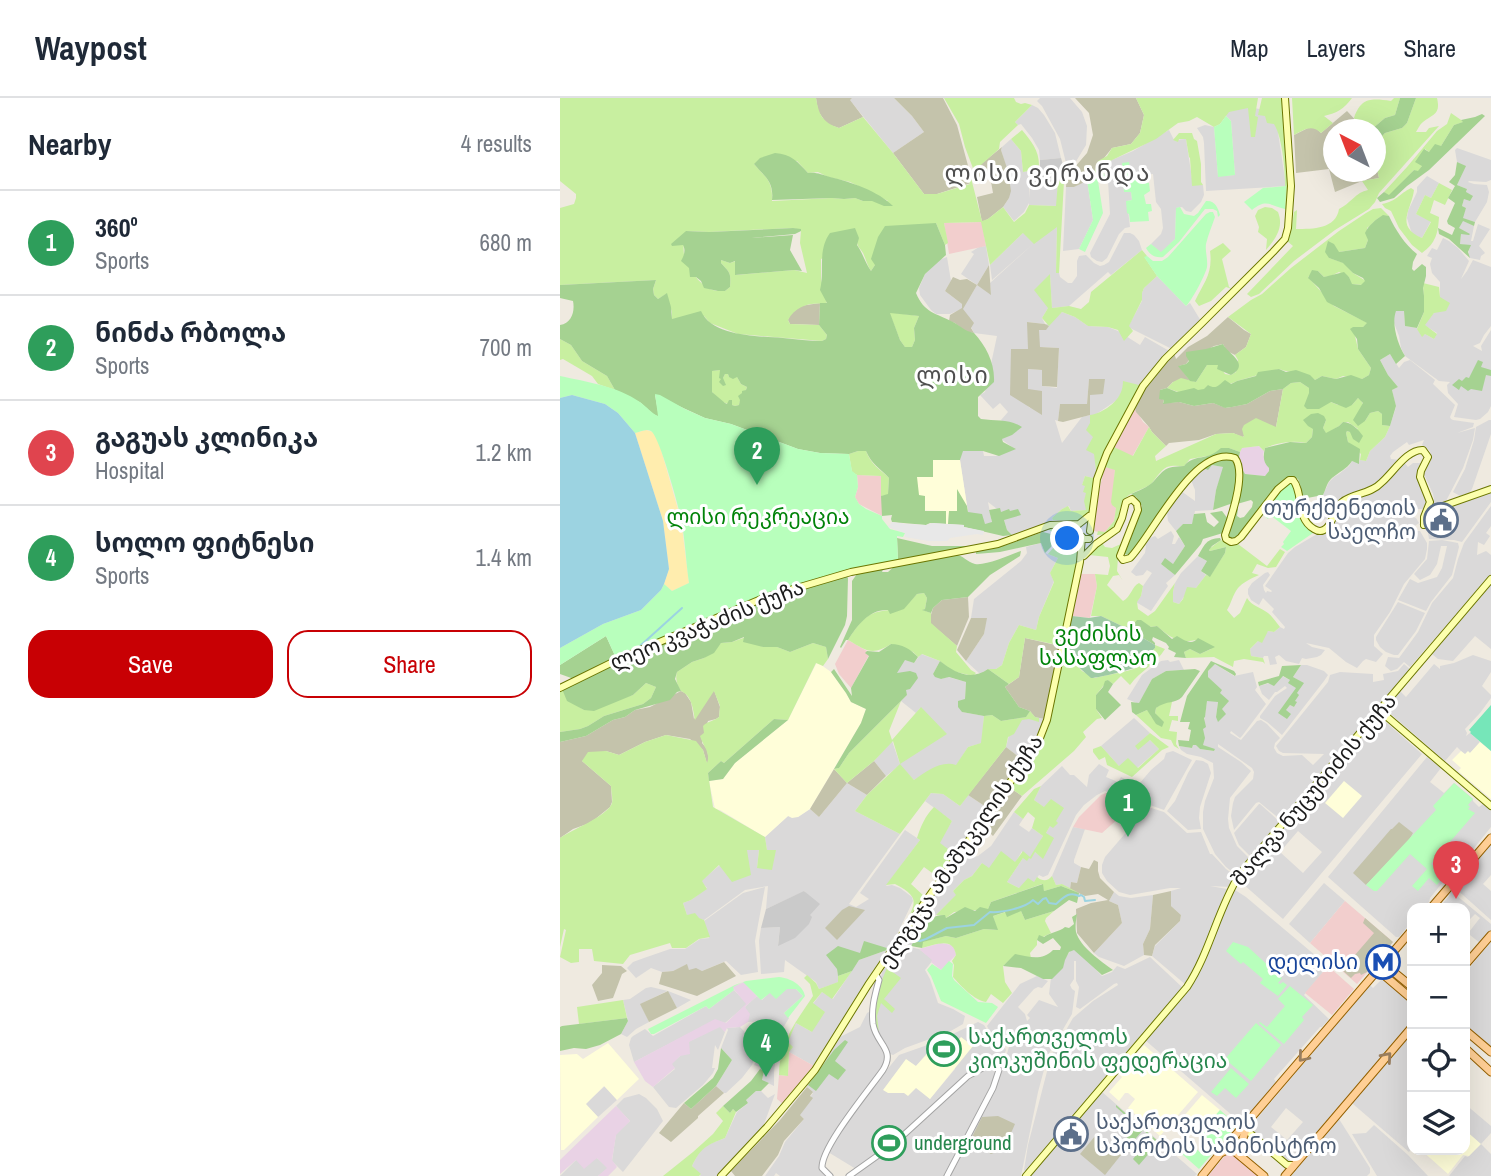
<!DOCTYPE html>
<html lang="en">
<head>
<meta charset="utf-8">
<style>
	body { margin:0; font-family:"Archivo Narrow","Noto Sans Georgian",sans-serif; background:#f6f6f7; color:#1f2937 }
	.controls { position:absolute; right:21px; bottom:21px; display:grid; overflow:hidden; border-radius:14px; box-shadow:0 7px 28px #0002 }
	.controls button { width:63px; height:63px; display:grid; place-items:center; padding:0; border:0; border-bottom:2px solid #e0e1e3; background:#fff; color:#1f2937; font:35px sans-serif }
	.compass { position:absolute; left:763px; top:21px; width:63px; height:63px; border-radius:50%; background:#fff; box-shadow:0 7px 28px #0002; rotate:318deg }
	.you { position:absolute; left:508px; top:441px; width:24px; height:24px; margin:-18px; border:5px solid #fff; border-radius:50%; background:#1a73e8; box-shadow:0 0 0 10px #1a73e833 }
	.badge { display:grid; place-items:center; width:46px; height:46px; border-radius:50%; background:#c80004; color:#fff; font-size:23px; font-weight:700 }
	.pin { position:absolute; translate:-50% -58px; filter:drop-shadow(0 2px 4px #0008) }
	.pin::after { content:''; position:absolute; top:37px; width:24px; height:21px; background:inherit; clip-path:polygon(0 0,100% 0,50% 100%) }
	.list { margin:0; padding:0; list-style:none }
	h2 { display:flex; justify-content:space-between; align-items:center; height:91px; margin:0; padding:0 28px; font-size:30px }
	h2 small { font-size:23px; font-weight:400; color:#747a83 }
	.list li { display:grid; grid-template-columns:46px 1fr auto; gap:21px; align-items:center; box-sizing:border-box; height:105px; padding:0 28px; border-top:2px solid #e0e1e3 }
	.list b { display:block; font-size:26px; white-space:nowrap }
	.list p { margin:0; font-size:23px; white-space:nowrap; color:#747a83 }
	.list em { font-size:23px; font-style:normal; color:#747a83 }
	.actions { display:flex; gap:14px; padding:21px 28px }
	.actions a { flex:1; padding:16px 0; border:2px solid #c80004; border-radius:21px; text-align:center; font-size:24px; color:#c80004 }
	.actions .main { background:#c80004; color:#fff }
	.icon { flex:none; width:38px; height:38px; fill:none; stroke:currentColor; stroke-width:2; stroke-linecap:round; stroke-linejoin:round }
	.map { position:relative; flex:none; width:931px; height:1078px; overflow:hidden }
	header { display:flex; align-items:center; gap:42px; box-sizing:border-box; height:98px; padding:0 35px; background:#fff; border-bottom:2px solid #e0e1e3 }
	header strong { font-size:33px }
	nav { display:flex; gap:38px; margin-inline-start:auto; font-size:24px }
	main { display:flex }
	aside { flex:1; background:#fff }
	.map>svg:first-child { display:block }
	.residential { fill:#dad9d9; fill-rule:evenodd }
	.commercial { fill:#f2cecd }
	.industrial { fill:#e9d2e5 }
	.education { fill:#fffed9 }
	.religious { fill:#cacaca }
	.construction { fill:#c4c3ab }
	.grass { fill:#c8efa0; fill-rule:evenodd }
	.forest { fill:#a5d291; fill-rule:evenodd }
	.sand { fill:#ffedae }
	.cemetery { fill:#9fcaa5 }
	.park { fill:#b8ffbc }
	.pitch { fill:#76e6b9 }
	.parking { fill:#e8e8e8 }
	.water { fill:#9cd3e1 }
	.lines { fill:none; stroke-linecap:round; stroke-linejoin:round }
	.stream { stroke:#9cd3e1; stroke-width:2 }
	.tertiary-casing { stroke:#a3a3a3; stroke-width:7 }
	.secondary-casing { stroke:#6b7600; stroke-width:8 }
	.primary-casing { stroke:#946000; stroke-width:9 }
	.tertiary { stroke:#fff; stroke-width:5 }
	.secondary { stroke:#fcffae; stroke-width:6 }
	.primary { stroke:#ffcf95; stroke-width:7 }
	.oneway { stroke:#997e5f }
	.labels { text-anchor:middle; stroke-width:6; stroke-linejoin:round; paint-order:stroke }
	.service-label { font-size:21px; fill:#4e5e75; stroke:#fff; text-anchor:end }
	.park-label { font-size:21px; fill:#018309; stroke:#fff }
	.street-label { font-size:21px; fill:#1c1c1c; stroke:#fff }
	.transit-label { font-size:21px; fill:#164399; stroke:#fff; text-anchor:end }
	.leisure-label { font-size:21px; fill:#27864d; stroke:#fff; text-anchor:start }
	.neighbourhood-label { font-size:23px; letter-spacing:2px; fill:#4f4f4f; stroke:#fff }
	.quarter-label { font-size:24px; letter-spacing:2px; fill:#4f4f4f; stroke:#fff }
</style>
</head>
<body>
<header>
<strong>Waypost</strong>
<nav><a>Map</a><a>Layers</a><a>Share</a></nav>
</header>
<main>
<aside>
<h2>Nearby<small>4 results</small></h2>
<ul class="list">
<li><span class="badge" style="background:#2e9e5b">1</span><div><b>360⁰</b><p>Sports</p></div><em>680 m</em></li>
<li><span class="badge" style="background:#2e9e5b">2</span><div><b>ნინძა რბოლა</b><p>Sports</p></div><em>700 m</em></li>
<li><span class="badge" style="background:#e0444e">3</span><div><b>გაგუას კლინიკა</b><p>Hospital</p></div><em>1.2 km</em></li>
<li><span class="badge" style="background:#2e9e5b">4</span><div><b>სოლო ფიტნესი</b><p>Sports</p></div><em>1.4 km</em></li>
</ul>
<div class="actions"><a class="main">Save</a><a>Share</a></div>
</aside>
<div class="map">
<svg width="931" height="1078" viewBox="0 0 931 1078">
	<rect width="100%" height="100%" fill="#efeae0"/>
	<g class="residential">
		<path d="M 292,0 L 334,0 L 352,18 L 364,34 L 333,55 L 289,1 Z"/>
		<path d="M 480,0 L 510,0 L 522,14 L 527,28 L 526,47 L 515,65 L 507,69 L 500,41 L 482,8 L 477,3 Z"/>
		<path d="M 472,7 L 478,10 L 484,17 L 495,35 L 501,60 L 480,62 L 479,52 L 472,40 L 461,26 L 458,27 L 455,24 Z"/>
		<path d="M 679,7 L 715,14 L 726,88 L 646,93 L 644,45 L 643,39 L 637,30 L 645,27 L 654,29 L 658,78 L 675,77 L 671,23 L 666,18 L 668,13 Z"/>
		<path d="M 609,32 L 614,42 L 626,41 L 633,87 L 643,87 L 644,97 L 641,104 L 631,114 L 626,113 L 622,109 L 616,110 L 615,141 L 601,155 L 591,146 L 601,136 L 603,130 L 601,111 L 596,104 L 593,76 L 563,79 L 564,94 L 571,94 L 572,102 L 567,103 L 570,129 L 565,130 L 559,136 L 547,160 L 542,164 L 537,163 L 531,159 L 530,155 L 550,116 L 548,83 L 544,76 L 547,64 L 573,53 Z"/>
		<path d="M 451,41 L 461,53 L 463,74 L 468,73 L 470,100 L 470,84 L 498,83 L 497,108 L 469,107 L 469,105 L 464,114 L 454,123 L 443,109 L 449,100 L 450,82 L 441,52 L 442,49 Z"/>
		<path d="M 897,50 L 931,62 L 931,82 L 926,84 L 909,83 L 908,84 L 914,86 L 927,87 L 929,94 L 927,104 L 915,124 L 902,120 L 906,110 L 902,108 L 907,91 L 897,87 L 905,69 L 897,64 L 895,52 Z"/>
		<path d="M 867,78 L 879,85 L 871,100 L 865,97 L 856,116 L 871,123 L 862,140 L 854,137 L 851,133 L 847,120 L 848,113 L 857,94 L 857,89 Z"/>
		<path d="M 527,82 L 533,122 L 519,151 L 503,153 L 506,89 L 514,89 Z"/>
		<path d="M 902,122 L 914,128 L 911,143 L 913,143 L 918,126 L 930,131 L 919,148 L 925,155 L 921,158 L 920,162 L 910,160 L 908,157 L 910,148 L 900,146 L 901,136 L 899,130 Z"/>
		<path d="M 497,128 L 496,175 L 499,175 L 500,179 L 508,185 L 512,185 L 517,178 L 517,163 L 519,158 L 526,157 L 534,165 L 540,168 L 544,167 L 549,164 L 564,135 L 570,135 L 574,137 L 579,143 L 582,152 L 551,177 L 548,174 L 509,208 L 492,210 L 490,177 L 488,210 L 482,220 L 485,226 L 468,224 L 468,251 L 451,251 L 468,308 L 470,310 L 468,292 L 468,271 L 482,272 L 482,288 L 497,290 L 499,250 L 479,249 L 479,232 L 502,214 L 515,219 L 528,228 L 548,229 L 558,233 L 580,247 L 585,239 L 611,254 L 583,288 L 561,295 L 557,302 L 535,317 L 533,338 L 537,381 L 525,378 L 522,387 L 525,387 L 526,395 L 526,412 L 511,413 L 509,408 L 502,411 L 492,420 L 493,422 L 475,430 L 452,437 L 447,432 L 444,422 L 449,413 L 441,414 L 428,404 L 432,425 L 425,426 L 408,414 L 400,362 L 402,353 L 423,353 L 424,358 L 436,358 L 455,351 L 441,341 L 458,332 L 456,326 L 443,324 L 441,322 L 448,314 L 440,305 L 433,311 L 420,297 L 425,294 L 437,238 L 414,235 L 402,211 L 390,216 L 376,216 L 371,212 L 360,197 L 359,190 L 365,176 L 379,162 L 387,159 L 391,183 L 385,193 L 402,206 L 403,210 L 417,187 L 401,176 L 414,156 L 411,154 L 419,149 L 426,148 L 429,167 L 417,187 L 431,196 L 430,185 L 473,146 L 432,182 L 430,167 L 463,135 ZM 529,281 L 530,317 L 522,319 L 502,345 L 495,322 L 498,323 L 500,306 L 527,306 Z"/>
		<path d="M 883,140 L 889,143 L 898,150 L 909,163 L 901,181 L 907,173 L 913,162 L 931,169 L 931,228 L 924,237 L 920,245 L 913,248 L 922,253 L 921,248 L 931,232 L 931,308 L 928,314 L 920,321 L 916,322 L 894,319 L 898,306 L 888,295 L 887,287 L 890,284 L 879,283 L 845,258 L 841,250 L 839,238 L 834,225 L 834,216 L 836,213 L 844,213 L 845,228 L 857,230 L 862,238 L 865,236 L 874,241 L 877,235 L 864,227 L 874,215 L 880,199 L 880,184 L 872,175 L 870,166 L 872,160 L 867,158 L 872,150 L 877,152 Z"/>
		<path d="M 597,178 L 626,208 L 630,205 L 641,223 L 612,251 L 568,229 L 582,203 L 582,195 L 584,190 Z"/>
		<path d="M 830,256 L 839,270 L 844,264 L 850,262 L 875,282 L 873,286 L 895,307 L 890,319 L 891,321 L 893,322 L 914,325 L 913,329 L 897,335 L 915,330 L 913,342 L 903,370 L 886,403 L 876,411 L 871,409 L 874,401 L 873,396 L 864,376 L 871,362 L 870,353 L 862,347 L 864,342 L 849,347 L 847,344 L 833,354 L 830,358 L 831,361 L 840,362 L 815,388 L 789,398 L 770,419 L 760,424 L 750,419 L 763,397 L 769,384 L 774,379 L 779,376 L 789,368 L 792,363 L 799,365 L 800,362 L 806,363 L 810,353 L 825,339 L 830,328 L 836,309 L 832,292 L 838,289 L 828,277 L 820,262 Z"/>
		<path d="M 929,322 L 931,322 L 931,336 L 912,391 L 909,395 L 900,398 L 893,394 L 905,371 L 914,342 L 916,329 Z"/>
		<path d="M 844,364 L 848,369 L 853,365 L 863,365 L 860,375 L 868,404 L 866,411 L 858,411 L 845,407 L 849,411 L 839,419 L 849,417 L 856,420 L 859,425 L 849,432 L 849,433 L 860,433 L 867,445 L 867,451 L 865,461 L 844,486 L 830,514 L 814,537 L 814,548 L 823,556 L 816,564 L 806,561 L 803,563 L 797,570 L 786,564 L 769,550 L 746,545 L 752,549 L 765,552 L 761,557 L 757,559 L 746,561 L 742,560 L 739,566 L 726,563 L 719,557 L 715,559 L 717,566 L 710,567 L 708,558 L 704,558 L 703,560 L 691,558 L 690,551 L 708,533 L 714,534 L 720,529 L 724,531 L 725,529 L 712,514 L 714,511 L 703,500 L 699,507 L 691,502 L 688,496 L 688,491 L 692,485 L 705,475 L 708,474 L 710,477 L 703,487 L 704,492 L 706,495 L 707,493 L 711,494 L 712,493 L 705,488 L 728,455 L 735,449 L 757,436 L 762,435 L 779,410 L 789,402 L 816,393 Z"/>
		<path d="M 651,367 L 664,369 L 656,392 L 653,412 L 635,413 L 632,427 L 623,426 L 616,433 L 608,423 L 607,414 L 609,408 L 621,393 L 635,403 L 635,392 L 631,382 L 644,370 Z"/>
		<path d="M 931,393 L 931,404 L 902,444 L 894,442 L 869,441 L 867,429 L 882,411 Z"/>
		<path d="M 931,408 L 931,428 L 926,435 L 930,438 L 924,447 L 918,444 L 917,457 L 926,453 L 931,457 L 931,476 L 850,569 L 844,564 L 837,571 L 831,573 L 825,568 L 828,559 L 839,560 L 858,534 L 872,505 L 893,480 L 898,461 L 904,445 Z"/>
		<path d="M 611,433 L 614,438 L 612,446 L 615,446 L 619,439 L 625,448 L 613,466 L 601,466 L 615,477 L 606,485 L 608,488 L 591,513 L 576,504 L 581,498 L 583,488 L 592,475 L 587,472 L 583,477 L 576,478 L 571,474 L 585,455 L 586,448 L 584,446 L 588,441 L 595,438 L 598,441 Z"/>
		<path d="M 882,442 L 898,445 L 899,449 L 892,477 L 871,504 L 866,513 L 838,502 L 850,481 L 858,485 L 877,479 L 882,470 L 887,448 L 881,448 L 877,466 L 870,477 L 860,482 L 854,476 L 867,461 L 869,443 Z"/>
		<path d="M 481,445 L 485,455 L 498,460 L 490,475 L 494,483 L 479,519 L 476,532 L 459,527 L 449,545 L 442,567 L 436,571 L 428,571 L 420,576 L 406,563 L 424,536 L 426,520 L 411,520 L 414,501 L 461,463 L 467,455 L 466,449 Z"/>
		<path d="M 638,458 L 647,463 L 641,473 L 646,477 L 636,490 L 630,490 L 619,506 L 613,504 L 613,494 L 615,485 L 621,475 Z"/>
		<path d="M 931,487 L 931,551 L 915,538 L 893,563 L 878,561 L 872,556 Z"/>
		<path d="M 838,504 L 865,515 L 856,533 L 838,557 L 834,557 L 826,554 L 820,549 L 816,542 L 816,539 Z"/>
		<path d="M 361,556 L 380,563 L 373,576 L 381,581 L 388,579 L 406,584 L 405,602 L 402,614 L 424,618 L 422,645 L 408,649 L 396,668 L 374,670 L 354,682 L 340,667 L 326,678 L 314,663 L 332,643 L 340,666 L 360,610 L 356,615 L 341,603 L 347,597 L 336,575 L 345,561 L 354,565 Z"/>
		<path d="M 913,557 L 931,563 L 931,574 L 922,588 L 931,597 L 931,600 L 920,615 L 905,631 L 907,635 L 906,638 L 910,635 L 920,644 L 910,655 L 905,657 L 897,649 L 885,663 L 825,611 L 840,593 L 846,599 L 874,566 L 880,571 L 880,568 L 894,565 Z"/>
		<path d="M 608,562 L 610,564 L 619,562 L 624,572 L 606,573 L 592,581 L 579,606 L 567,601 L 582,577 L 601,563 Z"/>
		<path d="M 655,566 L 674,578 L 693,574 L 697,589 L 695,592 L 706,606 L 682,638 L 680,640 L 671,633 L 670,635 L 681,642 L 697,623 L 701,622 L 707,626 L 720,640 L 715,645 L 714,650 L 717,655 L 723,658 L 742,657 L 753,667 L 764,656 L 723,655 L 719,653 L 716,648 L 768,584 L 770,577 L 780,574 L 813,576 L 813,584 L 824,582 L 823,576 L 838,573 L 844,566 L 850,571 L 721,722 L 699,704 L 696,705 L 674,732 L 671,718 L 673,705 L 675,699 L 693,681 L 694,674 L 692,670 L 658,646 L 658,649 L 681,664 L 691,673 L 670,700 L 668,721 L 669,730 L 677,748 L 689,760 L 675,776 L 666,769 L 655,756 L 643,731 L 643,714 L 645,703 L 654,680 L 653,665 L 641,659 L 627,656 L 621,652 L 619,648 L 632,650 L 633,647 L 636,646 L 640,651 L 653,653 L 655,652 L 643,647 L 643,631 L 647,603 L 658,603 L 656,619 L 662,612 L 660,594 L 661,592 L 647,578 L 648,573 Z"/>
		<path d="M 741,567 L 747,567 L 764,573 L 768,577 L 764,583 L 722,637 L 707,624 L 700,620 L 700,618 L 715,598 L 727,590 L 725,588 L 717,594 L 715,594 L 709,602 L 702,596 L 699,588 L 717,583 L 722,578 L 730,582 L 737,590 L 725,613 L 730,607 L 734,609 L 736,605 L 735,603 L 737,595 L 743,585 L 733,579 Z"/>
		<path d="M 470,613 L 486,622 L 484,628 L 463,662 L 446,649 L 453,621 Z"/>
		<path d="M 819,618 L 862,656 L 723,821 L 683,786 L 681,780 ZM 738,733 L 762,754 L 743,775 L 720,754 Z"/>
		<path d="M 574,620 L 590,635 L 576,648 L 590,642 L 599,651 L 577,670 L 559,668 L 541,648 Z"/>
		<path d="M 613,653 L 632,662 L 604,712 L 573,701 L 579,686 L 591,672 L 604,661 L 606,655 Z"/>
		<path d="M 867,659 L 881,670 L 870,684 L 884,695 L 894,685 L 913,701 L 913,703 L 919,709 L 923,706 L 931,713 L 931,729 L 890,780 L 887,779 L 870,800 L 869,804 L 863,810 L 852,810 L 852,823 L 839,839 L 836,839 L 768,779 Z"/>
		<path d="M 636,662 L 643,663 L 648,666 L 651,675 L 640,709 L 639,720 L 641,731 L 628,732 L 607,713 L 615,703 L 628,675 Z"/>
		<path d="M 539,666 L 549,672 L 546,679 L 558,684 L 561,679 L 573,685 L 566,698 L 545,693 L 537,697 L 524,707 L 516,717 L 488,777 L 483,779 L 479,777 L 474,784 L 459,790 L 447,784 L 463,760 L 462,753 L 455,765 L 428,771 L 422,765 L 412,778 L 404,782 L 393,793 L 397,797 L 376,817 L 369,820 L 351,848 L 341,845 L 388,774 L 395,767 L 402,762 L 418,758 L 431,748 L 454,714 L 463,721 L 459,727 L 469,734 L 472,730 L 483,738 L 475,754 L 483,760 L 486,735 L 490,728 L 496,723 L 485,710 L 474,702 L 481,688 L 502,668 L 510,677 L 514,677 L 527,689 L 529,677 Z"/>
		<path d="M 287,685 L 307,697 L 295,713 L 340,736 L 289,806 L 296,809 L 309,801 L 300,795 L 345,732 L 360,742 L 326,788 L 332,787 L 340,790 L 352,799 L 353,803 L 330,851 L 300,855 L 277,871 L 279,884 L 259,891 L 256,884 L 225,862 L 224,874 L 201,876 L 199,843 L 201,830 L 220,829 L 218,847 L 250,817 L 245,793 L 206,811 L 208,788 L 185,792 L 144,822 L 127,817 L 123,805 L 131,802 L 147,790 L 141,783 L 160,767 L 186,752 L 199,752 L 197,770 L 215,752 L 207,752 L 205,739 L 226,720 L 228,718 L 238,719 L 250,711 L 259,719 Z"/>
		<path d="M 371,695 L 383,696 L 400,708 L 408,697 L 429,711 L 396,757 L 379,745 L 392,723 L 365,703 Z"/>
		<path d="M 699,706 L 700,706 L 720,724 L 690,758 L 679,747 L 674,735 Z"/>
		<path d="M 588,709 L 604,714 L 627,735 L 641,734 L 650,756 L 652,756 L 666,771 L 677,779 L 671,789 L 650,788 L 667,791 L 660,807 L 646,849 L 626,887 L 592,858 L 595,848 L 620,823 L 621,817 L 611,808 L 611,793 L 621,790 L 610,790 L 570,797 L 559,794 L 547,783 L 542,775 L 542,767 L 545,759 Z"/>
		<path d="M 513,729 L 525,731 L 514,762 L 514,765 L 521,769 L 517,785 L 511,784 L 510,791 L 502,786 L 496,787 L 492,778 Z"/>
		<path d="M 931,746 L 931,777 L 923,786 L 931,793 L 931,822 L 894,789 Z"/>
		<path d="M 764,785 L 785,803 L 750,845 L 729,826 Z"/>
		<path d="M 205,789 L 195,843 L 198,874 L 181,877 L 166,863 L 142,873 L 129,872 L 126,867 L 113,873 L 102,874 L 91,870 L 76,880 L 67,870 L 73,864 L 84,860 L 110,851 L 125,851 L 140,841 L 149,840 L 144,823 L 183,795 Z"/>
		<path d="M 675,792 L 686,799 L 768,868 L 744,897 L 769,921 L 762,929 L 760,929 L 714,981 L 716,984 L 681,1025 L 585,942 L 628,892 L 635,881 L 654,843 L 665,807 Z"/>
		<path d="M 891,793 L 931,826 L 931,832 L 920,845 L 905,833 L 905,830 L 909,834 L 920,820 L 915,816 L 905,826 L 905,810 L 879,810 L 889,798 Z"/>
		<path d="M 554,794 L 559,798 L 571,800 L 593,797 L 590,831 L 583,846 L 584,857 L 564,868 L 539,859 L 534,855 L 562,825 L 558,807 L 549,803 Z"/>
		<path d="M 931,844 L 931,950 L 905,927 L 905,875 Z"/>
		<path d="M 339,847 L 359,851 L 373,862 L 365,872 L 370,881 L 378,905 L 393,911 L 405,918 L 403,926 L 389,934 L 345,950 L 333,957 L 330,956 L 318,937 L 313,912 L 323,870 Z"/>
		<path d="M 327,852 L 329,853 L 254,968 L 229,954 L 227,944 L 236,925 L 252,934 L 253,906 L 262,894 L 273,901 L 299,862 Z"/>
		<path d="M 511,852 L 515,852 L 522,857 L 542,878 L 552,874 L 557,868 L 565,871 L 590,859 L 623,890 L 466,1074 L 464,1072 L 468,1047 L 491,958 L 513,920 L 533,903 L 558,887 L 557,885 L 554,886 L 520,911 L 516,909 L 519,889 L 516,883 L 516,863 L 514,863 L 514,881 L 510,887 L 512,891 L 515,893 L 512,916 L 488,957 L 478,994 L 461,1078 L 389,1078 L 440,979 L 449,949 L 467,924 L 448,948 L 429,932 L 427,928 L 460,886 L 477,878 L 488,883 L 482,890 L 478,889 L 474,891 L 458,909 L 465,916 L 467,923 L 470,920 L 467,917 L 479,902 L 498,909 L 489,896 L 491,880 Z"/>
		<path d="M 823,880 L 852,906 L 852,923 L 730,1065 L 726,1065 L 689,1033 L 689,1030 L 810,887 L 813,890 ZM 726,1010 L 743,1024 L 727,1042 L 711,1029 Z"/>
		<path d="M 91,889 L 108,893 L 131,902 L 117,910 L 107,893 L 81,906 L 89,924 L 76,931 L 67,939 L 61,936 L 68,923 L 63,902 L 70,901 L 86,890 Z"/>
		<path d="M 227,891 L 236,891 L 243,898 L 224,915 L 229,920 L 223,930 L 217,949 L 214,974 L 214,988 L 202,982 L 204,974 L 200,971 L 200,969 L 194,967 L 199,959 L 195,958 L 192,967 L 182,980 L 166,995 L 164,995 L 156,988 L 172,962 L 161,950 L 168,932 L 167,930 L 180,929 L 197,947 L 204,923 L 188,924 L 188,920 L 185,909 L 197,898 L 202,902 L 210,894 Z"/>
		<path d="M 174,892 L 187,906 L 165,925 L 155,922 L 74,964 L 69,947 L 71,940 L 73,938 L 85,931 L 93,938 L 146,908 L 149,911 Z"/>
		<path d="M 311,913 L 311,919 L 327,955 L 326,962 L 300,1000 L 260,1069 L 267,1078 L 220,1078 L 216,1075 L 214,1078 L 205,1078 L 219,1058 L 225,1044 L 244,1021 L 239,1016 L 253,995 L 246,988 L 259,972 L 280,939 L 300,929 L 307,915 Z"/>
		<path d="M 418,924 L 424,927 L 430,937 L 444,948 L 446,952 L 440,966 L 430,964 L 419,968 L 409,974 L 329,1048 L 296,1071 L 268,1054 L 297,1009 L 339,957 L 376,944 ZM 385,941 L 395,971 L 370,1001 L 356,989 L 344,994 L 347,962 L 355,969 L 376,945 Z"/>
		<path d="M 160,928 L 165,934 L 158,952 L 155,947 L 152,970 L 155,970 L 153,975 L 143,987 L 116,1010 L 109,1009 L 93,989 L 115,971 L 111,966 L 120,958 L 128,944 Z"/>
		<path d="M 852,936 L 852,1050 L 849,1054 L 793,1006 L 793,1004 Z"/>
		<path d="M 429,970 L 433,970 L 436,977 L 385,1078 L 294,1078 L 348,1037 L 389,997 L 407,983 L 425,971 Z"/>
		<path d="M 45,988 L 57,1002 L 38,1019 L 25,1006 Z"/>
		<path d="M 196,993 L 201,993 L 208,1000 L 215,996 L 203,1029 L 157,1078 L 139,1078 L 141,1077 L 132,1068 L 139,1054 L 147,1047 L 165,1040 L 177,1014 L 188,1005 L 186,1002 Z"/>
		<path d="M 542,994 L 637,1076 L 635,1078 L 469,1078 Z"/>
		<path d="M 79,996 L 86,1000 L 97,1011 L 103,1023 L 63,1074 L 52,1063 L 56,1036 L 70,1023 L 56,1008 L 64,1000 Z"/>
		<path d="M 905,1006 L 931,1028 L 931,1035 L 921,1046 L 931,1056 L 931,1078 L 889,1078 L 905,1058 L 908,1059 L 920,1046 L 905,1032 Z"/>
		<path d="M 779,1021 L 810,1070 L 810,1075 L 807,1078 L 731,1078 Z"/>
		<path d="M 814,1027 L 848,1057 L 868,1078 L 817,1078 L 792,1036 L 806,1035 Z"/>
		<path d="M 37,1060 L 48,1070 L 38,1078 L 0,1078 L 16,1062 Z"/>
	</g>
	<g class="commercial">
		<path d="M 422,124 L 426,148 L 389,156 L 384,125 Z"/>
		<path d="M 575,310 L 583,324 L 589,329 L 572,359 L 554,349 Z"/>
		<path d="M 545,369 L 555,371 L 554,386 L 556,412 L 554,423 L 545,434 L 543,435 L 534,433 L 535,408 Z"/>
		<path d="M 297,377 L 322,378 L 322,418 L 299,406 L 295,399 L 298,389 Z"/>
		<path d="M 521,476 L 535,476 L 537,488 L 530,520 L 512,518 Z"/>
		<path d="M 288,542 L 307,553 L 306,555 L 309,557 L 291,590 L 279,576 L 275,566 Z"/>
		<path d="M 546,695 L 581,708 L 568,712 L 542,735 L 513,729 L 519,719 L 541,697 Z"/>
		<path d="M 785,803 L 833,844 L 797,886 L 750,845 Z"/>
		<path d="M 768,868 L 794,891 L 772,917 L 745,895 Z"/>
		<path d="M 229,954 L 254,968 L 223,1006 L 217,1001 L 219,977 L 228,978 Z"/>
		<path d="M 668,1054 L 670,1054 L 700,1078 L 648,1078 Z"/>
	</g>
	<g class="industrial">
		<path d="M 699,348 L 704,353 L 703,357 L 709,370 L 709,373 L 705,378 L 685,376 L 681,369 L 679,359 L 681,350 Z"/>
		<path d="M 381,845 L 392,847 L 395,852 L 396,857 L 381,872 L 371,864 L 372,862 L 359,851 Z"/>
		<path d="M 184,884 L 197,898 L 185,909 L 190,916 L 188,924 L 180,929 L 167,930 L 165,934 L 160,929 L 129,944 L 130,956 L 120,958 L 112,966 L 115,970 L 93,989 L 85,983 L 74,964 L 155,921 L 166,925 L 186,906 L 172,889 Z"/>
		<path d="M 56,1008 L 70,1023 L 56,1037 L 52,1062 L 57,1069 L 48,1078 L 38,1078 L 47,1070 L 37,1060 L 24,1071 L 16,1062 L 0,1076 L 0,1062 Z"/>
	</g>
	<g class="education">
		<path d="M 347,361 L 400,362 L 408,414 L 389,414 L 388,426 L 386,426 L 385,413 L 346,412 Z"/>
		<path d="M 257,564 L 271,574 L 286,595 L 291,604 L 306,611 L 301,625 L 250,711 L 238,719 L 232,720 L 228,718 L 205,739 L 160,712 L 155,711 L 149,683 L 163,681 L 175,665 L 228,622 Z"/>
		<path d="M 920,644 L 931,653 L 931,701 L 898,673 L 901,670 L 892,662 L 901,653 L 905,656 L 908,653 L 910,655 Z"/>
		<path d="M 784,683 L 802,698 L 783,720 L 765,705 Z"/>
		<path d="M 401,939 L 413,948 L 370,1001 L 356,990 L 348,998 L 344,995 L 328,995 L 323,992 L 346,961 L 356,968 L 378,944 L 385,941 L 395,946 Z"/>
		<path d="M 48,945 L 79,981 L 57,1002 L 44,988 L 26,1006 L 38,1019 L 4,1052 L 1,1052 L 0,957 L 17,956 L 23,961 Z"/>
		<path d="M 584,947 L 638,994 L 600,1038 L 568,1010 L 575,1001 L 568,995 L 565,995 L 559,1003 L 549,994 L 562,979 L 559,977 L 564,971 L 566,972 L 569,970 L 579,958 L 577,955 Z"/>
		<path d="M 642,997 L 660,1012 L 640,1035 L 623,1019 Z"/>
		<path d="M 905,1032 L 921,1046 L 909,1058 L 903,1057 L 888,1076 L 861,1052 L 905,1052 Z"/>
	</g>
	<g class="religious">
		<path d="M 501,60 L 504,70 L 504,83 L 470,84 L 470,76 L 480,70 L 480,62 Z"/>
		<path d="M 244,793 L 260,806 L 250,817 L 252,819 L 249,826 L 235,840 L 218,848 L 220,829 L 201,830 L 206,811 Z"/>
	</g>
	<g class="construction">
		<path d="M 256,0 L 292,0 L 290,2 L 303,19 L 279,30 L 267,26 L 258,13 Z"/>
		<path d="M 334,0 L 383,0 L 397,27 L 410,75 L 442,49 L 441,52 L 448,73 L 451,93 L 449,100 L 443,109 L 428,121 L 422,124 L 417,99 L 433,95 L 430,78 L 413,82 L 410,76 L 411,85 L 377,96 L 364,96 L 333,55 L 364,34 L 352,18 Z"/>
		<path d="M 515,0 L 576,0 L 584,17 L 580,35 L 571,46 L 552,50 L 536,70 L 533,80 L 514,89 L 506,89 L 507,78 L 527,55 L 533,37 L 529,15 Z"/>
		<path d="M 787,13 L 800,27 L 800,31 L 774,32 L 774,74 L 816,74 L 816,67 L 819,80 L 802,83 L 775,94 L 769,71 L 736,75 L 734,37 L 750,29 L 756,30 L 761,35 Z"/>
		<path d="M 429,167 L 431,197 L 417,187 L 403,211 L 414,225 L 411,230 L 414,235 L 406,234 L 395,225 L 389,223 L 390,217 L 402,210 L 402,206 L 385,193 L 393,179 L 400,182 L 407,181 L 417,187 Z"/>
		<path d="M 260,205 L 259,227 L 230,226 L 228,222 L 230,217 L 240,208 Z"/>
		<path d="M 668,219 L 684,232 L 691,236 L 686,249 L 675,257 L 667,253 L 663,246 L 654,248 L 629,262 L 626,266 L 619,268 L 630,283 L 613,284 L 607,290 L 600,292 L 602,301 L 604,302 L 603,305 L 619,304 L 634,308 L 653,305 L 666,310 L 687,306 L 710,293 L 723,291 L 716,329 L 682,339 L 673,335 L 656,336 L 639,342 L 609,345 L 606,348 L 592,334 L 589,329 L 576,314 L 575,310 L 586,288 L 614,255 L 616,261 L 628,249 L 647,238 Z"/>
		<path d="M 467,224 L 485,226 L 489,228 L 486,232 L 479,232 L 480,249 L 499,250 L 497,289 L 482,288 L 482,272 L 468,271 L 468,291 L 482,293 L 482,317 L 450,297 L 451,251 L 468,251 Z"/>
		<path d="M 529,281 L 545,281 L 543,296 L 530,297 L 530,317 L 503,324 L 498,323 L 500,306 L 527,306 Z"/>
		<path d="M 408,499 L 409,519 L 397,548 L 370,525 L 370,520 L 373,510 L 382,502 Z"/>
		<path d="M 411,520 L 427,520 L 424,536 L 406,563 L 397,552 Z"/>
		<path d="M 465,540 L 500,548 L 485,621 L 475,619 L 470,613 L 459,609 L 445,589 L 459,579 Z"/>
		<path d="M 154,592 L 160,609 L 159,619 L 156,621 L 148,623 L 144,635 L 142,645 L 147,651 L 149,663 L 147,666 L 143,652 L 130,641 L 106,637 L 85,644 L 59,657 L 46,653 L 22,663 L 51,688 L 52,704 L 50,709 L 34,722 L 27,726 L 13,731 L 0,740 L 0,644 L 26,638 L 53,622 L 65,619 L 75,612 L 90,609 L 121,593 L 125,595 L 131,604 L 134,621 Z"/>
		<path d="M 446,649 L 463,662 L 429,711 L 408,697 Z"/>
		<path d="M 314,663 L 326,678 L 307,697 L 287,685 L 259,719 L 250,711 L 274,671 L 287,685 Z"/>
		<path d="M 451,689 L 452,691 L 462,698 L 433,738 L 423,728 Z"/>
		<path d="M 839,724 L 853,735 L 849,742 L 806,787 L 793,775 L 831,731 L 832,731 Z"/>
		<path d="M 534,762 L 538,764 L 538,773 L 540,780 L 554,794 L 549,803 L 558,807 L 562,825 L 534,855 L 517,835 L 516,811 L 531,805 L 548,802 L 538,796 L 525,798 L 510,791 L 511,784 L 517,785 L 521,769 L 529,771 Z"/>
		<path d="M 611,793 L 611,808 L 621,817 L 620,823 L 595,847 L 592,858 L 584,857 L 583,846 L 590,831 L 593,797 Z"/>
		<path d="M 289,808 L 305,812 L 277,842 L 265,830 L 282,812 Z"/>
		<path d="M 805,820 L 833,844 L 807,874 L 801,877 L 800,875 L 795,876 L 791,880 L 782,872 L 814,835 L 803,825 Z"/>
		<path d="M 164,864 L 176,878 L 137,898 L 99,886 L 102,874 L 113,873 L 127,866 L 129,872 L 136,870 L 142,873 Z"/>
		<path d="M 42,867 L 61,868 L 67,873 L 62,876 L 53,900 L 38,903 L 32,887 L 42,875 Z"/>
		<path d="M 108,893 L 117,910 L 89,924 L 80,906 Z"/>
		<path d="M 156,988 L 164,995 L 138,1018 L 138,1020 L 111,1044 L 99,1035 L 124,1005 L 131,1011 Z"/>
		<path d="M 247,989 L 253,994 L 250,998 L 253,1000 L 240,1017 L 244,1021 L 224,1043 L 218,1057 L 202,1078 L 175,1078 L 171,1073 L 220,1022 Z"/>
		<path d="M 438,1018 L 455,1026 L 444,1051 L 431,1056 L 410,1043 L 422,1019 Z"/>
		<path d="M 536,1037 L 561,1057 L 545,1077 L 520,1056 Z"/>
	</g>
	<g class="grass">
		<path d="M 0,0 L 256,0 C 259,17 262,24 279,30 L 303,19 L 333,55 L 364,96 L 377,96 L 410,86 L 405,79 L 410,76 L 422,123 L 428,121 L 443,109 L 454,124 L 465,115 L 469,107 L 496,108 L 498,83 L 504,83 L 499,175 L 496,175 L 497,129 L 474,146 L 463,135 L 430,167 L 421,124 L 384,125 L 388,145 L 385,147 L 376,125 L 315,167 L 311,173 C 307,167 306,161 303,155 C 300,150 297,149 297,143 L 261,161 L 261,181 L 267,206 C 251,204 236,207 228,222 L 230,226 L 259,227 L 267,237 L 266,241 L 262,243 L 178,236 L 150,225 L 144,218 L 112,221 L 112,214 L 106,196 L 98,201 L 94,197 L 93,191 L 96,182 L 0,187 L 0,110 L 14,106 L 16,100 L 16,96 L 0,83 ZM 237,63 L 248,75 L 258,74 L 268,79 L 290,84 L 328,103 L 303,103 L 295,100 L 284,101 L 272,100 L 212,103 C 213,83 206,80 194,66 ZM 232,130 L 241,132 L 240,145 L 247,175 L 234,172 L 176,177 L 176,163 L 170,165 L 161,162 L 161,165 C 170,175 171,174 170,189 L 165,193 C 159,193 153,193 148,190 C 138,184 126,168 124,157 C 123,148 124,141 126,133 L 149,134 Z"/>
		<path d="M 384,0 L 454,0 L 456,4 L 461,6 L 465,5 L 472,7 L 455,24 L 458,27 L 440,44 L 439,51 L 414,73 L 405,49 L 399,26 Z"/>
		<path d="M 576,0 L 698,0 L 695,18 L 698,19 L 695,39 L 691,39 L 688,10 L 669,14 L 660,26 L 654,29 L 637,19 L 629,23 L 618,25 L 596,41 L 548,64 L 544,76 L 533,80 L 538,63 L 547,58 L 552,50 L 571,46 L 580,35 L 584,17 Z"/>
		<path d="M 702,0 L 723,0 L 729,88 L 728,112 L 725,111 C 726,90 725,44 714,26 L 707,25 L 705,18 L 698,17 Z"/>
		<path d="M 732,0 L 792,0 C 784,11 777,15 764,18 L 773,25 L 761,35 C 751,26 744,32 734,37 Z"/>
		<path d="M 834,0 L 840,0 L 835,17 L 825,20 L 812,31 L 800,31 L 800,27 L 794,20 C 801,0 810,0 831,3 Z"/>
		<path d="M 856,0 L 877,0 C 881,17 873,16 863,24 C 860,26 858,31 856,34 L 866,34 L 869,30 L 879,28 L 819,95 L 815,104 L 809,111 L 775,132 L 734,163 L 699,196 L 691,199 L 687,196 L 733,148 L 727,143 L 731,134 L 734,114 L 737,112 L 736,131 C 753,131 776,131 779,111 C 790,106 796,94 808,92 L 802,83 L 819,80 L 816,67 L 816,44 L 825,35 L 842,30 L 847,25 Z"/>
		<path d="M 891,15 L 904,24 L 894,27 L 881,48 L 869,54 L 865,51 L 862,68 L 858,74 L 854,72 L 829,98 L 824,94 L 847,69 L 877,33 L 887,26 Z"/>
		<path d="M 462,32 C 471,43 479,52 479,67 L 474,72 L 463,74 L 461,53 L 451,41 Z"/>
		<path d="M 619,35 L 632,35 L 634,41 L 637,43 L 641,66 L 641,84 L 643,87 L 632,88 L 630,60 L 629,59 L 626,41 L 619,41 L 618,44 L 613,42 Z"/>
		<path d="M 879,85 L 892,92 L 885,107 L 874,102 L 870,115 L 879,119 C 878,135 876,145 862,155 L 852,147 L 839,130 L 831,113 L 825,110 L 822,106 C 837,103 839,96 851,90 L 854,92 C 852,111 834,128 862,140 L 871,124 L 856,116 L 865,97 L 871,100 Z"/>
		<path d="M 705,109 L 712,110 L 718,114 C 724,129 716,140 706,152 L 707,141 L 698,134 L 699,129 L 695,118 L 698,112 Z"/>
		<path d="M 821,110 L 829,118 C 818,116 815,124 807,130 L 808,142 L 805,150 L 779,154 L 769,160 L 784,165 L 793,175 L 806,183 L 802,187 L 791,186 L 789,179 L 779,174 L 771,178 L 764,179 L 758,173 L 748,179 L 774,208 L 808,225 L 803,229 L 793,229 L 798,251 L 811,270 L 809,277 L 802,281 L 783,278 L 776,281 L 762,278 L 755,282 C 745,273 731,276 719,271 L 677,283 C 667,289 630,295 618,294 C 615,293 610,291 607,290 L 613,284 L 621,280 L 636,284 L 647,267 L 659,267 L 665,276 L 671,277 L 676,274 L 678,262 L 675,257 L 686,249 L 691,236 L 668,219 L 691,202 L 702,196 L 731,170 L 779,133 L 806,115 L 813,111 Z"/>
		<path d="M 663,145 L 671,153 L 662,161 L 669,189 L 672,191 L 666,189 L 651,203 L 639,208 L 635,203 C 644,184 653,176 650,153 Z"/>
		<path d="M 582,152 L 587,158 L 585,160 L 597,178 L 584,190 L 582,195 L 582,202 L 569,228 L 573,233 L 564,243 L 558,232 L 548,229 L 528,228 L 515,219 L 502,214 L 489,228 L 482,220 L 488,210 L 474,192 L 490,176 L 492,210 L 509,208 L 521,211 L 529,204 L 531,194 Z"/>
		<path d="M 863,185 L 879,189 L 880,199 L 890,205 L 886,213 L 874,215 L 865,227 L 877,236 L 874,241 L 865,236 L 862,239 L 857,231 L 864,214 Z"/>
		<path d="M 329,214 L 359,218 L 354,230 L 355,242 L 352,249 L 345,249 L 340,242 Z"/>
		<path d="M 0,241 L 11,247 L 22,263 L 47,278 L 55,292 L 38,286 L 32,278 L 3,261 L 0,262 Z"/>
		<path d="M 160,272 L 163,280 L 165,276 L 168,276 L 169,279 L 177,279 L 181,286 L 187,289 L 186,292 L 182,295 L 179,307 L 175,308 L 172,307 L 172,303 L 168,306 L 160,303 L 152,294 L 151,273 Z"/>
		<path d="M 563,283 L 583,288 L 547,355 L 528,418 L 519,423 L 493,422 L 492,420 L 502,411 L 508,408 L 511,413 L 526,412 L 524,403 L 526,395 L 523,394 L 525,388 L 522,387 L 525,378 L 537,381 L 534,356 L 526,352 L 533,339 L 526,332 L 530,325 L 530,317 C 540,316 556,306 560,296 C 562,293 563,287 563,283 Z"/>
		<path d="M 740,284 L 749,290 L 749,295 L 778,307 L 792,307 L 798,300 C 806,305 804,315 805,323 L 810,315 L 818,313 L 822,316 L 822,327 L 830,328 L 825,339 L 810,353 L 806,363 L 800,362 L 801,356 L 788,344 L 786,335 L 787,333 L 790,334 L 798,331 L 788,324 L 783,324 L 779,328 L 766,336 L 763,330 L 766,322 L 753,331 L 752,339 L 746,345 C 732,342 717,345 705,350 L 704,353 L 699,348 L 682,350 L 680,354 L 669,350 L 653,357 L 630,361 L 624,368 C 619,368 612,367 607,369 C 600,373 597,379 592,385 C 585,392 570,393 564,402 C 555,416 564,436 537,437 L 538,433 L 545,434 L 554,423 L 556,410 L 552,407 L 551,404 L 555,372 L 545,369 L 554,349 L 573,358 L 589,329 L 592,334 L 606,348 L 595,358 L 596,363 L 656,336 L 673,335 L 684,339 L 682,331 L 684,327 L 696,320 L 716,329 L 723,291 L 731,285 Z"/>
		<path d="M 298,353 L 306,353 C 311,367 320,371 329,380 L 328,397 L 321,398 L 321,378 L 297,377 L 292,374 L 289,356 Z"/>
		<path d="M 501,430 C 508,432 516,434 518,442 C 523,458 505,525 501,545 L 493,546 L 465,540 L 459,579 L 449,586 L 428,571 L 436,571 L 442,567 L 449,545 L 459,527 L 476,532 L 479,519 L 494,484 L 490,475 L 498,460 L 488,456 L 494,449 L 498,442 L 497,438 L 488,431 Z"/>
		<path d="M 661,442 L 669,446 L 678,446 L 707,468 L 720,451 L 725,454 L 716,469 L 708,470 L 697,466 L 692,475 L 699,477 C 692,480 682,485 678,490 C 673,496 671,506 667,512 L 674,520 L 680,515 L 687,500 C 692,508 700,509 708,515 C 712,518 716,524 720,529 L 714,534 L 708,533 L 702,545 L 698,543 L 690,551 L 691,558 L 703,560 L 705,566 L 703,564 L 684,561 L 674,563 L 673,569 L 654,559 L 626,560 L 624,554 L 630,551 L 640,556 L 651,551 L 636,542 C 620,546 609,539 597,528 L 591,529 L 584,525 L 564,529 L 541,518 L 531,518 L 537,488 L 535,476 L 548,477 L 550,468 L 548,459 L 529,457 L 530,454 L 542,445 L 545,449 L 552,450 L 563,445 L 557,456 L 558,460 L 557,473 L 563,483 L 559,477 L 553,478 L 547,487 L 563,503 C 571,499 572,488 579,485 L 583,488 L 581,498 L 577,504 L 578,511 L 588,518 L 595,513 L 615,485 L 613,494 L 613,504 L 619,506 L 623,501 L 627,489 L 636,490 L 646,477 L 650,478 L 665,455 L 666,449 L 650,453 L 649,451 Z"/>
		<path d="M 364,495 L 367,500 L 365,511 L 363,512 L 371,515 L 371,525 L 397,548 L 396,554 L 411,572 L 416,575 L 413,578 L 392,573 L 380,563 L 362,556 L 358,559 L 353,554 L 331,546 C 312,558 307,553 288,542 C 306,514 311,513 343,511 L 357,496 Z"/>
		<path d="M 186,539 L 203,549 L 217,549 L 230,554 L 253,545 L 266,549 L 268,561 L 263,568 L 256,565 L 228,622 L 214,621 L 164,665 L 161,663 L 148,675 L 153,709 L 205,739 L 207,752 L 216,752 L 212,772 L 197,770 L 199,752 L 187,752 L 191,777 L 172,784 L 159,767 L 142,783 L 147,791 L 131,802 L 123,805 L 127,817 L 135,815 L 139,820 L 144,822 L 150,839 L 139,841 L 126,850 L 112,850 L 110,845 L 70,857 L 63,866 L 34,863 L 32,851 L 19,851 L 19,864 L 11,865 L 0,859 L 6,832 L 4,831 L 0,849 L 0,740 C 11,732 48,718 52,705 C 53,700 51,693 51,688 L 22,663 L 28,654 L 46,653 L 59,657 L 85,644 L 106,637 L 136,643 L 143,652 L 147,665 C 151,655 143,648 140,638 L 144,635 L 143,628 C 148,623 154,623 159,619 L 160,608 L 154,593 L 135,622 C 133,611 132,598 121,593 C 117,586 115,582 117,574 L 132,564 L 144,560 L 161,545 L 172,544 Z"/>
		<path d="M 595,547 L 605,551 C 596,566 580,573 570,587 L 561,578 L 553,586 L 548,582 L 536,597 L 536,611 L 542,620 L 537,621 L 523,634 L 526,639 L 514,653 L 462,698 L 452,691 C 455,679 465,668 473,658 C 480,648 485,638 489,628 L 503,563 L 514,564 L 522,573 L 535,580 C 546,577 573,573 580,568 C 586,563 589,555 595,550 Z"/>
		<path d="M 86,585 L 96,589 L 91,600 L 83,606 L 44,618 L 28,628 L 20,631 L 0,634 L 0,592 L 2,591 L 16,607 L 24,612 L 73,597 Z"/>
		<path d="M 341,603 L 329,633 L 332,642 L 361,609 L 387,636 L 340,666 L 354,682 C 366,674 381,662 396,667 L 408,649 L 421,645 L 424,618 L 432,617 L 441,623 L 466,619 L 470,613 L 475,619 L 479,620 L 479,624 L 469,621 L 462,622 L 454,636 L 448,639 L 446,649 L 400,708 L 383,696 L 371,695 L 340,736 L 295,713 L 307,697 L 340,666 L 333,643 L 314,663 L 287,685 L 274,671 L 279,670 L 289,655 Z"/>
		<path d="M 604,604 L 612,604 L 609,618 L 618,618 L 618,623 L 612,622 L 609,633 L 617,634 L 616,646 L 619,651 L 614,648 L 611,642 L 601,640 L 576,617 L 587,612 L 590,614 L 591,619 L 599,621 L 595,615 L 596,610 Z"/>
		<path d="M 590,635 L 609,649 L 602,652 L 572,679 L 547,667 L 545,659 L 539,662 L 533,654 L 533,651 L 541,648 L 559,668 L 568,660 L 578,670 L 599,651 L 590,642 L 578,652 L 575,648 Z"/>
		<path d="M 481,688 L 474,702 L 484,709 L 491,701 L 504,710 L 496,723 L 498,725 L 493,730 L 490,728 L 486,735 L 494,740 L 483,761 L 475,754 L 471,761 L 469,760 L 467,763 L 463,760 L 447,784 L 459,790 L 468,780 L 474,784 L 477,779 C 483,784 488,783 492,778 L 496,787 L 502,786 L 519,795 L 501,788 L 484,793 L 482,786 L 431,804 L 428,811 L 394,814 L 386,820 L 384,817 L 376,817 L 396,797 L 393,793 L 404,782 L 412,778 L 422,765 L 429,770 L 441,753 L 455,764 L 463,753 L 470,759 L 483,738 L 472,730 L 475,720 L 468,714 L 463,721 L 454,714 L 474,691 Z"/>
		<path d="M 374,709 L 392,723 L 380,745 L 396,757 L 379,780 L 364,769 L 351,786 L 365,799 L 343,832 C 352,808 365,801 335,786 L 326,787 L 360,742 L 357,740 C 361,728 365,718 374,709 Z"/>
		<path d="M 461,813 L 465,822 L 494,813 L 486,820 L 485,823 L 491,835 L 477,842 L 477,847 L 470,855 L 471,860 L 455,857 L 443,868 L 445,884 L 452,895 L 443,905 L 431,896 L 426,904 C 414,902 401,888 393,879 L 394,867 L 392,863 L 396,857 C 393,838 375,847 362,850 L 362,844 L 386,838 L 396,840 L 424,831 L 437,832 L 433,818 L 446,814 Z"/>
		<path d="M 327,870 L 341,880 L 324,901 L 335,911 L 332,915 L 321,905 L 317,918 L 319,935 C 308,917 319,888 327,870 Z"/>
		<path d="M 292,873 L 272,901 L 262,894 L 253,905 L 265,914 L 252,934 L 236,925 L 228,944 L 233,949 L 229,954 L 228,978 L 219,977 C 219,944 236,924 253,898 L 250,886 L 244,880 L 247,877 L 256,885 L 259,891 L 278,884 L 278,878 Z"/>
		<path d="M 63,902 L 67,920 L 19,926 L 17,909 Z"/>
		<path d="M 163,1008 L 170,1015 L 173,1011 L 176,1014 L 165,1040 C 147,1047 141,1049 132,1068 L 141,1076 L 139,1078 L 103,1078 L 133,1054 L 153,1036 L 163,1023 L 156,1015 Z"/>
	</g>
	<g class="forest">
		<path d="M 840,0 L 856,0 L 847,25 L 842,30 L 825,35 L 816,44 L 816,32 L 812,31 L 825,20 L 835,17 Z"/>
		<path d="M 922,16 L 925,18 L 869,72 L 847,88 L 834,100 L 820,104 L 817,100 L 824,94 L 829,97 L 854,72 L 858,73 L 862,68 L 855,64 L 864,51 L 869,54 L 875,46 L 881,48 L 894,27 L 903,24 L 901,22 L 915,19 Z"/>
		<path d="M 215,55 C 231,56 238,64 248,75 C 257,74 262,77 270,79 C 291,84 318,93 333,108 L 324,108 L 312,103 L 303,103 L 295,100 L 284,101 L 272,100 L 212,102 C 214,84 205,79 194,66 L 200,60 Z"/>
		<path d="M 897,64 L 906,68 L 897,87 L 907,91 L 906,94 L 913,98 L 910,103 L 904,101 L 902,108 L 906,110 L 903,120 L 915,124 L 914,128 L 903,123 L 899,130 L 910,136 L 909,137 L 901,136 L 900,146 L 911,147 L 908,154 L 910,160 L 889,141 L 879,136 L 878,130 L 892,137 L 895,130 L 888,126 L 887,123 L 895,105 L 888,100 L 895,88 L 889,84 L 895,77 Z"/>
		<path d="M 823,117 L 829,118 C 835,131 845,147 857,156 L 853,164 L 852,171 L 854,173 L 862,166 L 866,169 L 866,178 L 863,190 L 864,198 L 864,214 L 857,230 L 845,228 L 844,213 L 836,213 C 831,226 838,247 845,258 L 836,266 L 830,256 L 820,262 L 828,277 L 838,289 L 832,292 L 836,308 L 830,328 L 822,327 L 822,316 L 818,313 L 810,315 L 805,323 L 798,328 L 793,322 L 803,305 L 798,300 L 792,307 L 786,310 L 771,304 L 759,311 L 747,311 L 744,308 L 749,295 L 749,290 L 740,284 L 731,285 L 723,291 L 710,293 L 687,306 L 672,309 L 665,310 L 653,305 L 634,308 L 619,304 L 603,306 L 604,302 L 599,301 L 600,292 L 607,290 L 617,294 L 634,290 L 638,292 L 644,291 L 648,287 C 656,292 659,287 665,282 L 671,286 L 677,283 L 696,278 L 698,274 L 719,271 L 726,274 L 736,272 L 750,277 L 755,282 L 762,278 L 776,281 L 791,277 L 802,281 L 809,277 L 811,270 L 798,251 L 797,241 L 790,231 L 793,229 L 803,229 L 807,225 L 767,204 L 759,190 L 748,180 L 752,172 L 758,173 L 764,179 L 784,174 L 789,179 L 792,186 L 801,187 L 805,183 L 803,180 L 793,175 L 783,165 L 769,160 L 765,154 L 768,143 L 774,146 L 779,154 L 805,150 L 808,142 L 805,135 C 808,128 816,121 823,117 Z"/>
		<path d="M 376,125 L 385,147 L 386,157 L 365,176 L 356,195 C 364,215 376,215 393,224 C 401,228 404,233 414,235 C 426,248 435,265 434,284 L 418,299 L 418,318 L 421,321 C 436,323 450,321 462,329 L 452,337 L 442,341 L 443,344 L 456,351 L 439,358 L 423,353 L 403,353 L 400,362 L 373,362 L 373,379 L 357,379 L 359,397 L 365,398 L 365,413 L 386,413 L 386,426 L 370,425 L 366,427 L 332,424 L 331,421 L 332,417 L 322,418 L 321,398 L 328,396 L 329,380 C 320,370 312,367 306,353 L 298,353 L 289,356 L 260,355 L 238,351 L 171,326 L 145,320 L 95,297 L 99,319 L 93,316 L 81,305 L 55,292 L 47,278 L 22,263 L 11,247 L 0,241 L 0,227 C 12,225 15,213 13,203 L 0,200 L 0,187 L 96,182 L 93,191 L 94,197 L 98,201 L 107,195 L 111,209 L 112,221 L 141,213 C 152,239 199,238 223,240 C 236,241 249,243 262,243 L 266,241 L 267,237 L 259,227 L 260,205 L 267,205 L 260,192 C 265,173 257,153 270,135 L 295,130 L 299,140 L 297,147 C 303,156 305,164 311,173 L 315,167 L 311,161 L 318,139 L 325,128 ZM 330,215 L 359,218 L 354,230 L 355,242 L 352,249 L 345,249 L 340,242 ZM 160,272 L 159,280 L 161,281 L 159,284 L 163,288 L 166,287 L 163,280 L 165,276 L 168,276 L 169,279 L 173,281 L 177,279 L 181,286 L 187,289 L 186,292 L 182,293 L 182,295 L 178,298 L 180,302 L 179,307 L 175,308 L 172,307 L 172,302 L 169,302 L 167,306 L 165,305 L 152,294 L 152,273 Z"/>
		<path d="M 233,130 L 241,131 L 241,133 L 235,136 L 192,140 L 233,137 L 230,152 L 242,173 L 234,172 L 175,177 L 175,163 L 170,165 L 161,162 L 161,165 C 170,175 171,174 170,189 L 165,193 L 158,193 L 144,190 L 141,183 L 136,179 L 130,179 L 129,170 L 121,163 C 124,158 126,152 123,147 L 112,148 L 111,146 L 126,133 L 149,134 Z"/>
		<path d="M 663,246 C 668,256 691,266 671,277 L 657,271 L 658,267 L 647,267 L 636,284 L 630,283 L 618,268 L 626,266 L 629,263 L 626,258 L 626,254 L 646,251 Z"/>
		<path d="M 918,262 L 923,264 L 921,269 L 931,272 L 931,278 L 926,277 L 922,293 L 911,291 L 908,293 L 901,288 L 899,292 L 892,287 L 899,281 L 902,283 L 906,279 L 909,280 Z"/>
		<path d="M 758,315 L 764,318 L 766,322 L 763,330 L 766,335 L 779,328 L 783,324 C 791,324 798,331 803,338 L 799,345 L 793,341 L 790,334 L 787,333 L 786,335 L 788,344 L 800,351 L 799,366 L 792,363 C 787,371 779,374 772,380 C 767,384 766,391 763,397 L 742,401 L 741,390 L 738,381 L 730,378 L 724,382 L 679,440 L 671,442 L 667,438 L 676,409 L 678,411 L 677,418 L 680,420 L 684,419 L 692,409 L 693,404 L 691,402 L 677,406 L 681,369 L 685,376 L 705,378 L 709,373 L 709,370 C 703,364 703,359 705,350 L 730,344 L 746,345 L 752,339 L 753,331 L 748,328 L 743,322 L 751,316 Z"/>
		<path d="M 661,350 L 669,350 L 680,354 L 679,359 L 671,356 L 662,356 L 623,383 L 605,406 L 571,455 L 568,457 L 564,456 L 582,408 L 576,399 L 571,396 C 578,393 588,389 593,384 C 605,371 604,369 624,368 C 635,355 646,364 661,350 Z"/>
		<path d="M 669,361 L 676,364 L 677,383 L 673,405 L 653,412 L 656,392 L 663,369 L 652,367 L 648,372 L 644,370 L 655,364 Z"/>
		<path d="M 397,391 L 407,408 L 408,414 L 422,416 L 425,426 L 432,424 L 429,412 L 440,410 L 441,414 L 449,411 L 450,413 L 458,411 L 461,417 L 444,422 L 447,432 L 452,437 L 443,438 L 404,429 L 404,427 L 388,426 L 389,413 L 397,413 Z"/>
		<path d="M 662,413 L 668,421 L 663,435 L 643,441 L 641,446 L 615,477 L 601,466 L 605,460 L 613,466 L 625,448 L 616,433 L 623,426 L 632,426 L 634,416 L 645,415 L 647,424 L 654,429 L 659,424 L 650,415 Z"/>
		<path d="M 483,434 L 491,436 L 495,439 L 491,449 L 485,455 L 481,445 L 440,454 L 416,456 L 416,454 L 446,447 Z"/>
		<path d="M 337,440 L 372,448 L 411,448 L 412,449 L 338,462 Z"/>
		<path d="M 660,440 L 661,442 L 652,448 L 649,452 L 650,453 L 666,449 L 665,455 L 650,479 L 641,473 L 647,463 L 638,458 C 645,446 646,441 660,440 Z"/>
		<path d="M 461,453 L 460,458 L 430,477 L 408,499 L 382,502 L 373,510 L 371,515 L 362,512 L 365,511 L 367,500 L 364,495 L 357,496 L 344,511 L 330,516 L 328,512 C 309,511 297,528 288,542 L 286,542 L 281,550 L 280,549 L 292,522 L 292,483 L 299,473 L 324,469 L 322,474 L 328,474 L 337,466 L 394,456 C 403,457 407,464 415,466 C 426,468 449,457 461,453 Z"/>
		<path d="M 286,477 L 288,480 L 287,518 L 285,527 L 268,561 L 266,549 L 253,545 L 230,554 L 217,549 L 203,549 L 183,544 L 184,539 L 172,544 L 161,545 L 154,555 L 144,560 L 132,564 L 117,574 L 115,581 L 121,593 L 117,594 L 110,602 L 75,612 L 65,619 L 53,622 L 26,638 L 0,644 L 0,634 L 20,631 L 28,628 L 44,618 L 83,606 L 91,600 L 96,589 L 86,585 L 73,597 L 34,613 L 24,612 L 7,603 L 2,591 L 27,578 L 199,504 Z"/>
		<path d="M 577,522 L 581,522 L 591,529 L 597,528 L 612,541 L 617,538 C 624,542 632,548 638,540 L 655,549 L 640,556 L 630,551 L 624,554 L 626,560 L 614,559 L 616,555 L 608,551 L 609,549 L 606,545 L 593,539 L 592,542 L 595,545 L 595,547 L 564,529 L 573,527 Z"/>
		<path d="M 46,538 L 56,560 L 14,581 L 0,576 L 0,567 Z"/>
		<path d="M 331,546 C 342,546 350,551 358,559 L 354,565 L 345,562 L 337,575 L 350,573 L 356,575 L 358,580 L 350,591 L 346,592 L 347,597 L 289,655 L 279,670 L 274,671 L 301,625 L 306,611 L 291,604 L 286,595 L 271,574 L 274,571 L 292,598 L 291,590 L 309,558 L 305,555 L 307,553 L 319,554 Z"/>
		<path d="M 380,563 C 395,575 411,583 428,571 L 449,586 L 445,589 L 459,609 L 470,613 L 466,619 L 441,623 L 432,617 L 424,618 L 402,614 L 398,609 L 398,603 L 405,601 L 406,584 L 389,579 L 381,581 L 375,579 L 373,576 Z"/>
		<path d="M 651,563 L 674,573 L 676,576 L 675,578 L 655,566 L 648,573 L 648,579 L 662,592 L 660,595 L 669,603 L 662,611 L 666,616 L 658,624 L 656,619 L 658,604 L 647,603 L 645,619 L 644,620 L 646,629 L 643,631 L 645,640 L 643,647 L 655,651 L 654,653 L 640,651 L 636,647 L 633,647 L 632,650 L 619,648 L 618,642 L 629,643 L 631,632 L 628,631 L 630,624 L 620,624 L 627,598 Z"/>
		<path d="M 741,567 L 733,579 L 744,585 L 737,595 L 739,597 L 735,603 L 737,604 L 734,609 L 730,607 L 726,612 L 731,616 L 727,621 L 718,615 L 736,590 L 728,585 L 730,582 L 723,578 L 714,588 L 708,585 L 699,588 L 698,584 L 719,578 L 722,568 Z"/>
		<path d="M 635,571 L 640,573 L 622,599 C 615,606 607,602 596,610 L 595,615 L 604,624 L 602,629 L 596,626 L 587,612 L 576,617 L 572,614 L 571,604 L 579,605 L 592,581 L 606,573 Z"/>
		<path d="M 548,582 L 553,586 L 548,594 L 561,607 L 545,622 L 536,611 L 536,597 L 543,589 L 545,583 Z"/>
		<path d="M 214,621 L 228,622 L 175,665 L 163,681 L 149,683 L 148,675 L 161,663 L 164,665 Z"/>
		<path d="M 483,786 L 484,793 L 501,788 L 519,795 L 517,805 L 509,802 L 494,813 L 465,822 L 461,813 L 447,819 L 445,814 L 433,818 L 438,832 L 424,831 L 396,840 L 386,838 L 363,844 L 362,850 L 351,848 C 360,834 366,816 385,817 L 386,820 L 405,809 L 415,813 L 420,809 L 428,811 L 431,804 Z"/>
		<path d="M 517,816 C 516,822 515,828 516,834 C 520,849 541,863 553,872 L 542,877 L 514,852 L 509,854 L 505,862 L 503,870 L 492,881 L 483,881 L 461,870 L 443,868 L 455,856 C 470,859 482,863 493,852 L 500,852 L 501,849 L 493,840 L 483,846 L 477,842 L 479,837 L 484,839 C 491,834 499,834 505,829 L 509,830 L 514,826 L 512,819 Z"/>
		<path d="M 304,843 L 330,851 L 329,853 L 327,852 L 299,862 L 292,873 L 278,878 L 277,871 L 266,857 L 278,848 L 300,855 Z"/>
		<path d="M 67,920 L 68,923 L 61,936 L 40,947 L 26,951 L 14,950 L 0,953 L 0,929 L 2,928 Z"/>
		<path d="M 285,942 L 288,944 L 275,963 L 286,972 L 278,982 L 269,976 L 256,993 L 248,987 L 274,952 Z"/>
		<path d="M 161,950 L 172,962 L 156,988 L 131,1011 L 124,1005 L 153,980 L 158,971 Z"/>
		<path d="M 200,971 L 204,973 L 202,982 L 209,985 L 201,993 L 196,993 L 186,1002 L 188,1005 L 176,1014 L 173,1011 L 170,1015 L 163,1008 L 191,983 Z"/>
		<path d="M 556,1007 L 607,1051 L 598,1045 L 579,1067 L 573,1061 L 591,1039 L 583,1032 L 564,1054 L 559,1049 L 577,1028 L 556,1009 Z"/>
	</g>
	<path class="sand" d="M 86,332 L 93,334 L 98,341 L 121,422 L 129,485 L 112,493 L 104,486 L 109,471 L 103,423 L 75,335 Z"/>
	<path class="cemetery" d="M 512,518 L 529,520 L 541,518 L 564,529 L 595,547 L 595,550 C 589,555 586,563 580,567 C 576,571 538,580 531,580 L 514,565 L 503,563 Z"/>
	<g class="park">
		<path d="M 666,18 L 671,23 L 675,77 L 658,79 L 654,29 L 660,26 Z"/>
		<path d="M 569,64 L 571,81 L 589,85 L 590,93 L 584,97 L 586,106 L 591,106 L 592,113 L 588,114 L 589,123 L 570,124 L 569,116 L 567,115 L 566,103 L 572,102 L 571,94 L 564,94 L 562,65 Z"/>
		<path d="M 544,76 L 546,79 L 538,83 L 543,115 L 525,154 L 519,151 L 533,122 L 527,82 Z"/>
		<path d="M 726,88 L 725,111 C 710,108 707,100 692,112 L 684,104 L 703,90 Z"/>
		<path d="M 646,103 C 655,102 658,110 660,117 L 658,119 L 657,113 L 653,111 L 645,111 L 619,144 L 603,159 C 595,160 590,157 586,150 L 591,146 L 601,154 L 615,141 L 616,110 L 620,109 L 624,116 L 634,118 L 638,115 Z"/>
		<path d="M 650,114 L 653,114 L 655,119 C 652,128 648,137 646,146 C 645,154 648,161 647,169 C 646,176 631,204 626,208 L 597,178 L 584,159 L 587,158 L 593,163 L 602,163 L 608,159 L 646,116 Z"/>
		<path d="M 0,278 C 27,284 57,288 80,304 C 87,309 91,315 98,318 L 95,296 L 100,297 L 125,311 L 145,320 L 171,326 L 238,351 L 260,355 L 289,356 L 292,373 L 297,377 L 298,389 L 295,399 L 299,406 L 306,411 L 322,418 L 322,421 L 330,431 L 345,435 L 343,439 L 337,438 L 338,462 L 272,476 L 56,560 L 46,538 L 0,567 L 0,550 L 43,526 L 81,512 L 101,492 L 104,486 L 112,493 L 129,485 C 126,464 125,441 121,420 C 118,407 99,337 91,333 C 86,330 80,334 75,335 L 58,315 L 45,306 L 12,297 L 0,300 Z"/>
		<path d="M 729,384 L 735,388 L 747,427 L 753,435 L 727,453 L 721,449 L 724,446 L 723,444 L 731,433 L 710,417 L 708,421 L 702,416 L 716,396 Z"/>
		<path d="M 894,685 L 913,701 L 908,707 L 910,709 L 908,711 L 915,715 L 871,766 L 884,778 L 877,787 L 869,780 L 858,793 L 852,788 L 867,771 L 850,756 L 817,793 L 814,793 L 806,787 L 876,712 L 873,708 Z"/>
		<path d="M 673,844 L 688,849 L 722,880 L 718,885 L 720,886 L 723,884 L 727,887 L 718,898 L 700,885 L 703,881 L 683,864 L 681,866 L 666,853 Z"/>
		<path d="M 389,863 L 393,866 L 392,878 L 394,882 L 418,904 L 432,905 L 438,909 L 426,925 L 381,903 L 371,878 L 367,872 L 372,866 L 381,872 Z"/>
		<path d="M 219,879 C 230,880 243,887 245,898 L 228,920 L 224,915 L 243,898 L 236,891 L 227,891 L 216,901 L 210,895 L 201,902 L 183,884 L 173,889 L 174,892 L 149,911 L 146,908 L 94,936 L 91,936 L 88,931 L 175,887 L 186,883 Z"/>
		<path d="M 730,888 L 753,907 L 742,919 L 744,922 L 724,946 L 699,925 L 700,924 L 707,929 L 725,908 L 718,901 Z"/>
		<path d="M 696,925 L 721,947 L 691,983 L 665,961 Z"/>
		<path d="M 671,970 L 689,986 L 676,1000 L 665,990 L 657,998 L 651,994 Z"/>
		<path d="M 660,1012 L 677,1027 L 639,1071 L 622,1056 L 631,1046 L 642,1056 L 649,1047 L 642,1041 L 644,1038 L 640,1035 Z"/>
	</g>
	<path class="pitch" d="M 931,607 L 931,653 L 910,635 L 911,634 L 909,632 Z"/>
	<path class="parking" d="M 332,424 L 346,426 L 366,427 L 373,425 L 404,427 L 404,429 L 424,433 L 423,437 L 417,436 L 390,440 L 387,443 L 369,443 L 345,439 L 345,435 L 328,429 Z"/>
	<path class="water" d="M 12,297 L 45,306 L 58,315 L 75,335 L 103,423 L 109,471 L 104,486 L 101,492 L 81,512 L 43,526 L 0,550 L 0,300 Z"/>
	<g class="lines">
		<g class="stream">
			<path d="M 80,548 L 122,510"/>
			<path d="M 347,841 L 360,843 L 366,841 L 387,830 L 414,827 L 430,814 C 441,815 465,810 473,802 L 478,806 L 483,801 L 486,800 L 489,805 L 496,806 C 504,799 509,793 519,798 L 521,797 L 524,799 L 525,803 L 535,802"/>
		</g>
		<g class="tertiary-casing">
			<g id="tertiary">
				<path d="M 337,1043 L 408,978 L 428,967 L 437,968 L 439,972 L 433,990 L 387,1078"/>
				<path d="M 270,1078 L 262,1070 C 261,1049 309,992 323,972 C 336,951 316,946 313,926 C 311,910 315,897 319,882 L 316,877"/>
				<path d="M 289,1078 L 334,1046"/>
			</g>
		</g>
		<g class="secondary-casing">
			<g id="secondary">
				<path d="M 864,427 C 873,424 875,413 883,408 L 931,391"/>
				<path d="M 506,429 L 516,433 L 524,441 L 529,441"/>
				<path d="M 530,433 L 537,381 L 547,355 L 583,288 L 605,261 L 643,224 L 713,154 L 725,141 L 728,130 L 731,88 L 725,0"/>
				<path d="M 524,458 L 536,446 L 557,431 L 562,420 L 566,404 L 572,401 L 577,406 L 578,412 L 560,458 L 563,462 L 570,460 C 593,437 634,346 675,360 C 687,376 671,420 665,437 L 666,441 L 671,444 L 676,443 L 681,439 L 718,391 L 729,382 L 733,382 C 744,395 735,420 754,431 C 770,441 774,411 782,404 C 793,395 811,396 821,385 C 833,375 847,351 863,352 L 868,359 L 861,373 L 860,379 L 870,404 L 864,419 L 864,427"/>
				<path d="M 0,590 L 57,562 L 206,499 L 291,474 L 438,446 L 490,427 L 519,426 L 529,418"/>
				<path d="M 819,612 L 931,708"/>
				<path d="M 685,1031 L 727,1067 L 734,1067 L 732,1070"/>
				<path d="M 161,1078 L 207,1029 L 255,972 L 308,887 L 355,818 L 478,645 L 487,622 L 520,464 L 522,439"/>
				<path d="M 466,1078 L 627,889 C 650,854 657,813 679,777 L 931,481"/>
			</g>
		</g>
		<g class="primary-casing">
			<g id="primary">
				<path d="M 871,810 L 931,740"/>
				<path d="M 824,866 L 852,889"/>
				<path d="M 905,867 L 931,837"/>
				<path d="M 818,872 L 852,901"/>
				<path d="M 905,932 L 931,954"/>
				<path d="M 905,950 L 931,974"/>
				<path d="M 663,1054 L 669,1050 L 673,1052 L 704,1078"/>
				<path d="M 682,1059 L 683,1040 L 688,1026"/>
				<path d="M 642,1078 L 671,1042 L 690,1021 L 852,832"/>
				<path d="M 725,1078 L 852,929"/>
			</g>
		</g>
		<use href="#tertiary" class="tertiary"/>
		<use href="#secondary" class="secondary"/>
		<use href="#primary" class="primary"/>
	</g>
	<defs><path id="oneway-chevron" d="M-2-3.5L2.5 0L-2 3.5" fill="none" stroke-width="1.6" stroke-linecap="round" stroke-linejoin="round" transform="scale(1.75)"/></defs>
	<g class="oneway">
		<use href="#oneway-chevron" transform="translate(743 959) rotate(130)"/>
		<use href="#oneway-chevron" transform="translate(827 959) rotate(-49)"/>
	</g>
	<defs>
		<g id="civic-ring" transform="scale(1.75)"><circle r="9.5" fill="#fff" stroke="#5c6f8a" stroke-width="1.5"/><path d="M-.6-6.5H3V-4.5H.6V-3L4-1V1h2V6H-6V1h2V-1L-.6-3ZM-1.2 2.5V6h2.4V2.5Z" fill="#5c6f8a"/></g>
		<g id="metro-ring" transform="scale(1.75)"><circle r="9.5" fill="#fff" stroke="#1a4fb4" stroke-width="1.5"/><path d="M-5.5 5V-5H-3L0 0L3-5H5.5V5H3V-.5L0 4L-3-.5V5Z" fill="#1a4fb4"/></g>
		<g id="stadium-ring" transform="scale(1.75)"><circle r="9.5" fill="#fff" stroke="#2e9e5b" stroke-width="1.5"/><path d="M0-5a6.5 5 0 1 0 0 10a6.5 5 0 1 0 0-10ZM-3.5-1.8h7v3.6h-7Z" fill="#2e9e5b"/></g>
	</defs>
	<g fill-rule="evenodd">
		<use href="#civic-ring" x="881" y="422"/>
		<use href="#metro-ring" x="823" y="864"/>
		<use href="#stadium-ring" x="384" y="951"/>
		<use href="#civic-ring" x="511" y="1036"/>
		<use href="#stadium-ring" x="329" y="1045"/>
	</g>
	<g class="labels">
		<g class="service-label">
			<text x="856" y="417">თურქმენეთის<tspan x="856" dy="24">საელჩო</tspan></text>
			<text x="536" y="1031" text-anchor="start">საქართველოს<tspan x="536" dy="24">სპორტის სამინისტრო</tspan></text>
		</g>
		<g class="park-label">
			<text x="198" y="426">ლისი რეკრეაცია</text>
			<text x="538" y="543">ვეძისის<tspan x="538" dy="24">სასაფლაო</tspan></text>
		</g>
		<g class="street-label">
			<text transform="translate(147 527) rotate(-22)" y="7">ლეო კვაჭაძის ქუჩა</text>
			<text transform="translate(754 692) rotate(-50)" y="7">შალვა ნუცუბიძის ქუჩა</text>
			<text transform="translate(401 753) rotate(-56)" y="7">ელგუჯა ამაშუკელის ქუჩა</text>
		</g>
		<g class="transit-label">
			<text x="798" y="871">დელისი</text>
		</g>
		<g class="leisure-label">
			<text x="408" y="946">საქართველოს<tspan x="408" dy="24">კიოკუშინის ფედერაცია</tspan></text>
			<text x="354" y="1052">underground</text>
		</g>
		<g class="neighbourhood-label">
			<text x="393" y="285">ლისი</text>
		</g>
		<g class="quarter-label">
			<text x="488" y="83">ლისი ვერანდა</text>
		</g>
	</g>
</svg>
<div class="controls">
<button>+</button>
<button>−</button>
<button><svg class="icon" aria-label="locate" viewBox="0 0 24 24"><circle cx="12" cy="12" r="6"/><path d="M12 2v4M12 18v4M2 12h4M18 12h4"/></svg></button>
<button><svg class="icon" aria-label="layers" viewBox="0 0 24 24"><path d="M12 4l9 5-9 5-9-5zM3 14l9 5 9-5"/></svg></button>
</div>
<svg class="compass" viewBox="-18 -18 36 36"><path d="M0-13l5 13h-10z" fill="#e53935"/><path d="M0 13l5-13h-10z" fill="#747a83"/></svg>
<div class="you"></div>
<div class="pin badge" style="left:568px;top:739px;background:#2e9e5b">1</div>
<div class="pin badge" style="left:197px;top:387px;background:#2e9e5b">2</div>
<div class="pin badge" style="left:896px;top:801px;background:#e0444e">3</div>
<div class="pin badge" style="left:206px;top:979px;background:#2e9e5b">4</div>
</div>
</main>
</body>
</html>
